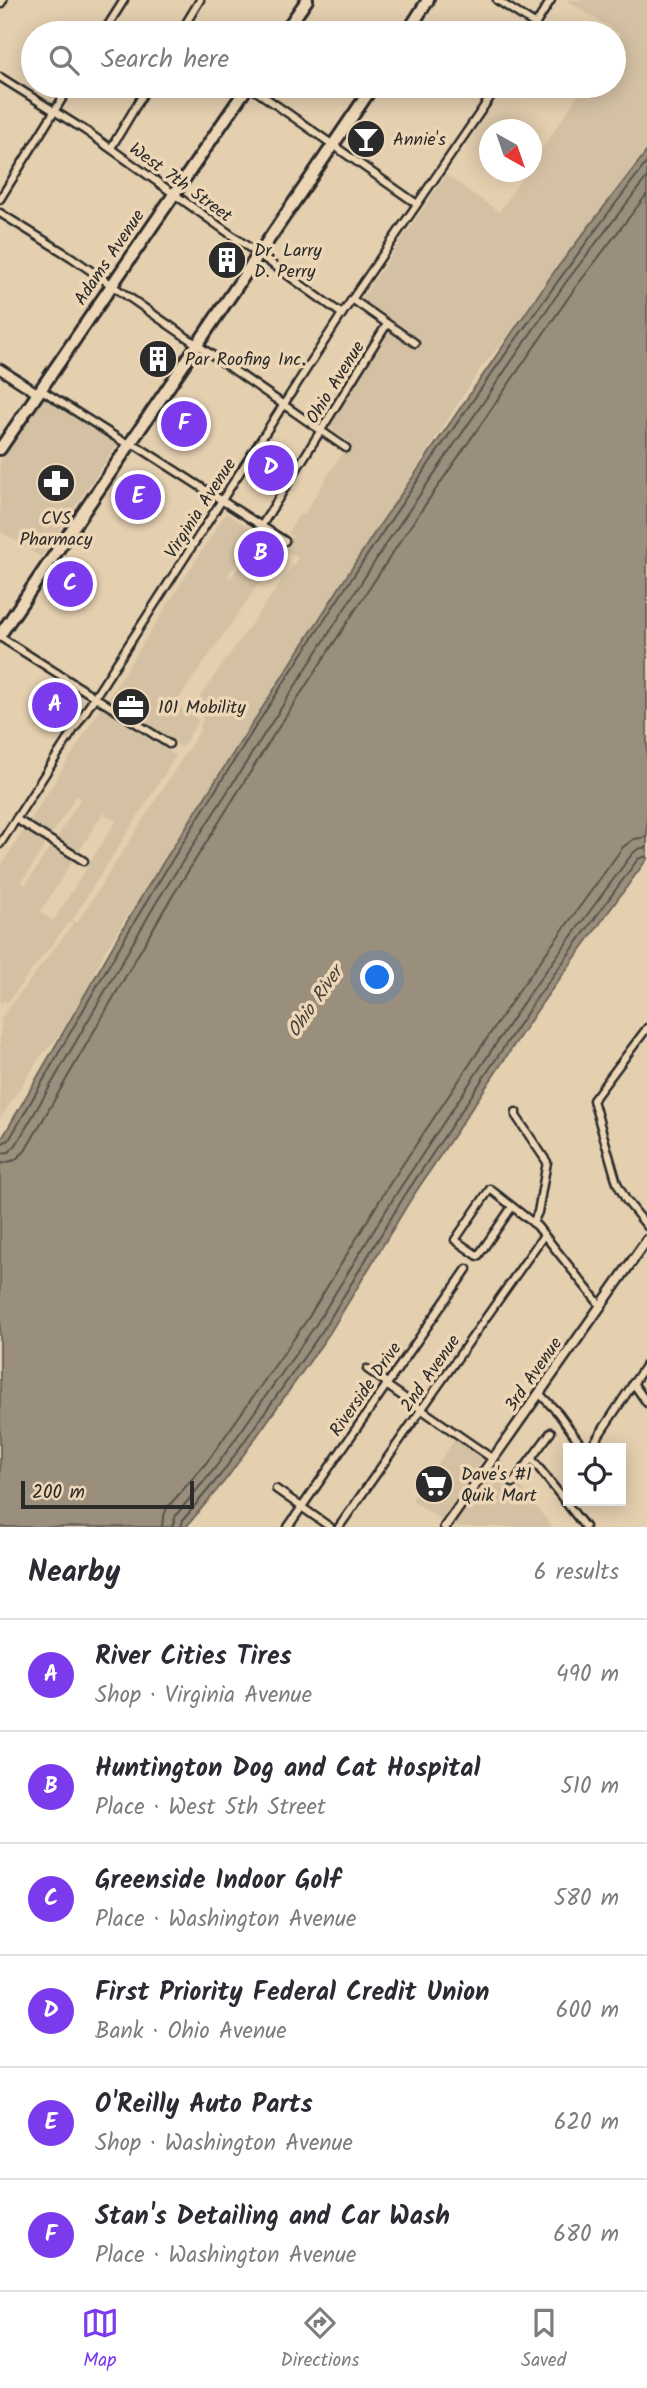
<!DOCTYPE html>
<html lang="en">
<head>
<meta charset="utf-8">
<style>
	body { margin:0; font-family:Kalam,sans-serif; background:#f7f7f7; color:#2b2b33 }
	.controls { position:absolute; right:21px; bottom:21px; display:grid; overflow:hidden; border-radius:0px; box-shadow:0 4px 18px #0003 }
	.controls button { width:63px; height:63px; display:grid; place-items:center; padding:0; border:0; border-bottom:2px solid #e1e1e2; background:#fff; color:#2b2b33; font:35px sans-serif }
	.compass { position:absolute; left:479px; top:119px; width:63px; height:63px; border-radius:50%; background:#fff; box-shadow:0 4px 18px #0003; rotate:140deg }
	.scale { position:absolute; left:21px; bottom:18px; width:173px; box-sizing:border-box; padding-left:7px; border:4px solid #2b2b2b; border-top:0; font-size:19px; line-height:24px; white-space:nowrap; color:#2b2b2b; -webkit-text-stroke:5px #ecd6b5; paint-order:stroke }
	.you { position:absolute; left:378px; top:978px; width:24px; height:24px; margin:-18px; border:5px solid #fff; border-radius:50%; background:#1a73e8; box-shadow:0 0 0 10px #1a73e833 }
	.badge { display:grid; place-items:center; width:46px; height:46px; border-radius:50%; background:#7c3aed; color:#fff; font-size:23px; font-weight:700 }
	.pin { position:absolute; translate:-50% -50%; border:4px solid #fff; box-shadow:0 2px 7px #0006 }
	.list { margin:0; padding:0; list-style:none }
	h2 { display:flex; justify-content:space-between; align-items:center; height:91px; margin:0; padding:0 28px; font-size:30px }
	h2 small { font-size:23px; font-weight:400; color:#7c7c81 }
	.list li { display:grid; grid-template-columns:46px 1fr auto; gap:21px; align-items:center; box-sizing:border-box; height:112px; padding:0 28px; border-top:2px solid #e1e1e2 }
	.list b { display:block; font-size:26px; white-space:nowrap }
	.list p { margin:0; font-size:23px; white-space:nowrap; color:#7c7c81 }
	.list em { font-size:23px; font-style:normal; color:#7c7c81 }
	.icon { flex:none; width:38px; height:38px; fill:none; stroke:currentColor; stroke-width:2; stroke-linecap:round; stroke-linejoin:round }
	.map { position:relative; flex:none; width:647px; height:1527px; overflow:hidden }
	.search { position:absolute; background:#fff; box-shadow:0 4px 18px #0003; left:21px; right:21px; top:21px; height:77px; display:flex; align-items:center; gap:18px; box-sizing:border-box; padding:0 24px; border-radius:38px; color:#7c7c81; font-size:26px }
	.sheet { height:763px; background:#fff }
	nav { display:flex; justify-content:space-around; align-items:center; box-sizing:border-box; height:98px; border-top:2px solid #e1e1e2; background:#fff; font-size:19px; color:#7c7c81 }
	nav a { display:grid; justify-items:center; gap:4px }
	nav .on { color:#7c3aed }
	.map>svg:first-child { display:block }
	.built { fill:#d4c1a4 }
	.water { fill:#9a8e7b; stroke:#6e665b; stroke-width:2 }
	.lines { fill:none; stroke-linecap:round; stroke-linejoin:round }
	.shore { stroke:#57534b; stroke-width:2 }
	.minor-casing { stroke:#2b2b2b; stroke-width:11 }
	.tertiary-casing { stroke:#2b2b2b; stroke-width:13 }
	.primary-casing { stroke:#2b2b2b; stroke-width:16 }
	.minor { stroke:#ecd6b5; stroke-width:6 }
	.tertiary { stroke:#ecd6b5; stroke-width:8 }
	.primary { stroke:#ecd6b5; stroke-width:10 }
	.labels { text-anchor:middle; stroke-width:7; stroke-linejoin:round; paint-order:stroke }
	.poi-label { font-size:18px; fill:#2b2b2b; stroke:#ecd6b5; text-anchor:start }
	.street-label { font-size:18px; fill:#2b2b2b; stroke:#ecd6b5 }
	.water-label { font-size:19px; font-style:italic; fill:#47443f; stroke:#ecd6b5 }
</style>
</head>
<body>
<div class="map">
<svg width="647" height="1527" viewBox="0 0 647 1527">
	<rect width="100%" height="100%" fill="#e4cfaf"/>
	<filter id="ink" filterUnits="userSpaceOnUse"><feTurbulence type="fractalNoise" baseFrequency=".0143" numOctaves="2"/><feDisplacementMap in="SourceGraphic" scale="14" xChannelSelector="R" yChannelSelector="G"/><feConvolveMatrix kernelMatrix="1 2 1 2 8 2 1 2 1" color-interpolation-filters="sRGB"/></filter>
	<g filter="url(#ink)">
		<g class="built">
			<path d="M 566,0 L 647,0 L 647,149 L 554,272 L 518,324 L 481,368 L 106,949 L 85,993 L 58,1037 L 41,1056 L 0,1119 L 0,1029 L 2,1025 L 0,1019 L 73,924 L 69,922 L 7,1003 L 4,1000 L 0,1004 L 0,867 L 25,828 L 47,842 L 22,882 L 26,885 L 51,845 L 74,859 L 40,912 L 53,921 L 116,821 L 103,813 L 78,853 L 56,839 L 81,798 L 76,796 L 51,836 L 29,822 L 101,708 L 176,756 L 72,920 L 77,923 L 201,729 L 199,727 L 203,721 L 198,699 L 298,558 L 283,549 L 175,704 L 199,720 L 182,747 L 107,700 L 226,513 L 256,532 L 228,576 L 231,578 L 259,534 L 283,549 L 292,536 L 288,533 L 300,514 L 303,516 L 349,442 L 327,426 L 388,330 L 410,346 L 414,340 L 360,301 L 446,175 L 499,212 L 526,172 L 532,172 L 532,164 L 584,86 L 614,86 L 614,43 L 620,34 Z"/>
			<path d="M 44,396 L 118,443 L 41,557 L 0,531 L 0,461 Z"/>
			<path d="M 456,1438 L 484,1458 L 441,1520 L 412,1500 Z"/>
			<path d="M 501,1460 L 552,1527 L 453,1527 Z"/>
		</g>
		<path class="water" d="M 647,151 L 647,859 L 542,1003 L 411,1199 L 329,1334 L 227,1478 L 186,1527 L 0,1527 L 0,1142 L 143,894 L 375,532 L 554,272 Z"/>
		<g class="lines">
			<g class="shore">
				<path d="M 0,1144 L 9,1140 C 56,1059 101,976 150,896 C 304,644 467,397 647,162"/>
				<path d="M 0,1153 L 9,1152 L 16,1145 L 156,903 L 388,541 L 566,282 L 647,177"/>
				<path d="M 0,1164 L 15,1160 L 25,1151 L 165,908 L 273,736 L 405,534 L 575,288 L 647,194"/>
				<path d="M 162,1527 L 163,1518 L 167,1508 L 207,1462 L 307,1320 L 389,1185 L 520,989 L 623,847 L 634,839 L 647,837"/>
				<path d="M 172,1527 L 176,1515 L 215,1468 L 315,1326 L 398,1191 L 529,994 L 632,854 L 638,849 L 647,847"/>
				<path d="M 181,1527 L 183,1520 L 222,1473 L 323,1330 L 405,1195 L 536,999 L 638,859 L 647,856"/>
			</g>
			<g class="minor-casing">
				<g id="minor">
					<path d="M 497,0 L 536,25"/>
					<path d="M 103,33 L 124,0"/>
					<path d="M 180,33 L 200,0"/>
					<path d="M 530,33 L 551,0"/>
					<path d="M 0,77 L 86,131 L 342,314"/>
					<path d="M 249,86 L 417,204"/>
					<path d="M 111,148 L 148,86"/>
					<path d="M 0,199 L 70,86"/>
					<path d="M 0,213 L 71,257 L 346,448"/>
					<path d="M 352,299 L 415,343"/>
					<path d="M 40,389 L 122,441 L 137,446 L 285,541"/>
					<path d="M 262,525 L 387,324"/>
					<path d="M 0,637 L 169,744"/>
					<path d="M 16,819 L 84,861"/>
					<path d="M 0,844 L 342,314 L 498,86"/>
					<path d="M 647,1028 L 593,1100 L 617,1183 L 626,1200 L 647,1226"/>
					<path d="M 516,1112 L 516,1116 L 547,1162 L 538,1212 L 533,1223"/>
					<path d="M 512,1207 L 478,1256 L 455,1240 L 490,1189 L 537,1226 L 600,1305"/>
					<path d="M 367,1369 L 387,1383"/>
					<path d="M 633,1383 L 647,1403"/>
					<path d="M 386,1385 L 493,1459"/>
					<path d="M 539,1393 L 558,1413 L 582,1446 L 588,1447 L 593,1444 L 647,1363"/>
					<path d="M 532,1459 L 585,1527"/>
					<path d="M 513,1483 L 551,1432"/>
					<path d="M 276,1489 L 330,1527"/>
					<path d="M 288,1527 L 467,1269"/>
					<path d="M 339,1527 L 544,1235"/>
				</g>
			</g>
			<g class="tertiary-casing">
				<g id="tertiary">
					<path d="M 0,3 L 2,0"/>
					<path d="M 0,369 L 37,393"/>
					<path d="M 445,1527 L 647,1240"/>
				</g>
			</g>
			<g class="primary-casing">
				<g id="primary">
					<path d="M 284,33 L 307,0"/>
					<path d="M 407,33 L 428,0"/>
					<path d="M 0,449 L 248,86"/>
					<path d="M 0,635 L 373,86"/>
				</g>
			</g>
			<use href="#minor" class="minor"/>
			<use href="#tertiary" class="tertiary"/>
			<use href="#primary" class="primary"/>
		</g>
	</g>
	<defs>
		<g id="bar-disc" transform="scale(2.0125)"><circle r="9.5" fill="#2b2b2b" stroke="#ecd6b5"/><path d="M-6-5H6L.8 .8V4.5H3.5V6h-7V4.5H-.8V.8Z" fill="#fff"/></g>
		<g id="building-disc" transform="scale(2.0125)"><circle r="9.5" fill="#2b2b2b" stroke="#ecd6b5"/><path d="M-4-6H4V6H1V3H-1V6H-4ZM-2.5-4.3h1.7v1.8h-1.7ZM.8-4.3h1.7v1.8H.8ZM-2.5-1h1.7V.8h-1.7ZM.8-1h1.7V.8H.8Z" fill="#fff"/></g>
		<g id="pharmacy-disc" transform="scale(2.0125)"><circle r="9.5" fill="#2b2b2b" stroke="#ecd6b5"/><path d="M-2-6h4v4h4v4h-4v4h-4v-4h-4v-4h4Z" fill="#fff"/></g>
		<g id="office-disc" transform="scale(2.0125)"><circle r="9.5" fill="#2b2b2b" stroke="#ecd6b5"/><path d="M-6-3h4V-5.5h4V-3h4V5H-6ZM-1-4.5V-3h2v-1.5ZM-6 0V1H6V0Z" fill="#fff"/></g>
		<g id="supermarket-disc" transform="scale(2.0125)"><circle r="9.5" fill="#2b2b2b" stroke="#ecd6b5"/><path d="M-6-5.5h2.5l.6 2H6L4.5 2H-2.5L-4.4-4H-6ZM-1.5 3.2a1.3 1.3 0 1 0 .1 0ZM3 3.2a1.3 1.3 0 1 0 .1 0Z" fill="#fff"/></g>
	</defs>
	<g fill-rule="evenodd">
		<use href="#bar-disc" x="366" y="139"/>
		<use href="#building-disc" x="227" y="260"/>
		<use href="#building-disc" x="158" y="359"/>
		<use href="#pharmacy-disc" x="56" y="483"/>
		<use href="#office-disc" x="131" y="707"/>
		<use href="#supermarket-disc" x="434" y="1484"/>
	</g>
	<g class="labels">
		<g class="poi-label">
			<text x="393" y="145">Annie's</text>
			<text x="254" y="256">Dr. Larry<tspan x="254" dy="21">D. Perry</tspan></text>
			<text x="185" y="365">Par Roofing Inc.</text>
			<text x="56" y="524" text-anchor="middle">CVS<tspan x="56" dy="21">Pharmacy</tspan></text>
			<text x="158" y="713">101 Mobility</text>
			<text x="461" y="1480">Dave's #1<tspan x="461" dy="21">Quik Mart</tspan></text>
		</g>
		<g class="street-label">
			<text transform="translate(181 182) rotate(36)" y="6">West 7th Street</text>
			<text transform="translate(109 257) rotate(-56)" y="6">Adams Avenue</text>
			<text transform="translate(335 382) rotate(-58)" y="6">Ohio Avenue</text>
			<text transform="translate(200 508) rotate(-57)" y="6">Virginia Avenue</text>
			<text transform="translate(430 1373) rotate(-55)" y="6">2nd Avenue</text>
			<text transform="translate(533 1374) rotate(-55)" y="6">3rd Avenue</text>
			<text transform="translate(365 1389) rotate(-55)" y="6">Riverside Drive</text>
		</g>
		<g class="water-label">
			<text transform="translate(314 1001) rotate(-55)" y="7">Ohio River</text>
		</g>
	</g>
</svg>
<div class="controls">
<button><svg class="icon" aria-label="locate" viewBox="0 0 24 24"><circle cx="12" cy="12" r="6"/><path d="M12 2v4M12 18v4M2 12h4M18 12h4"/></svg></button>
</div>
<svg class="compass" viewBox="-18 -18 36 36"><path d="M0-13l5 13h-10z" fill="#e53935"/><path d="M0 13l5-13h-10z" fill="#7c7c81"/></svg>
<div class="scale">200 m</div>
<div class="you"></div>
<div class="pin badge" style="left:55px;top:705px">A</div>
<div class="pin badge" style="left:261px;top:554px">B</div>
<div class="pin badge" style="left:70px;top:584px">C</div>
<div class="pin badge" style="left:271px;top:468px">D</div>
<div class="pin badge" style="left:138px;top:497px">E</div>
<div class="pin badge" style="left:184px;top:424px">F</div>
<div class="search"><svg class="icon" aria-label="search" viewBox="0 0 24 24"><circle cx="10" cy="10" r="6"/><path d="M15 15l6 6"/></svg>Search here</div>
</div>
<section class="sheet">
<h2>Nearby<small>6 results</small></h2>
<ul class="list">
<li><span class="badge">A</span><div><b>River Cities Tires</b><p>Shop · Virginia Avenue</p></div><em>490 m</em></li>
<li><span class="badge">B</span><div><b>Huntington Dog and Cat Hospital</b><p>Place · West 5th Street</p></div><em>510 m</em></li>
<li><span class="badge">C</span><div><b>Greenside Indoor Golf</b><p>Place · Washington Avenue</p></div><em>580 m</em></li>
<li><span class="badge">D</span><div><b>First Priority Federal Credit Union</b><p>Bank · Ohio Avenue</p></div><em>600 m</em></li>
<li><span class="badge">E</span><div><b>O'Reilly Auto Parts</b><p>Shop · Washington Avenue</p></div><em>620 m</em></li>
<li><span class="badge">F</span><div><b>Stan's Detailing and Car Wash</b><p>Place · Washington Avenue</p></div><em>680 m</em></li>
</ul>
</section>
<nav>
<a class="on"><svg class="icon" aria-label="map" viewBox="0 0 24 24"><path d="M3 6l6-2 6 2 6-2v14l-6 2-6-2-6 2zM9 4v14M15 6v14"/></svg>Map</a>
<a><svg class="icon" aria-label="directions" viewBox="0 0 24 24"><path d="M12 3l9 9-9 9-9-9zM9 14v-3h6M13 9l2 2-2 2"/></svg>Directions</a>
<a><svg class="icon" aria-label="saved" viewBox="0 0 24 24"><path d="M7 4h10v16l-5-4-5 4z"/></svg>Saved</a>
</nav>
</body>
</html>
